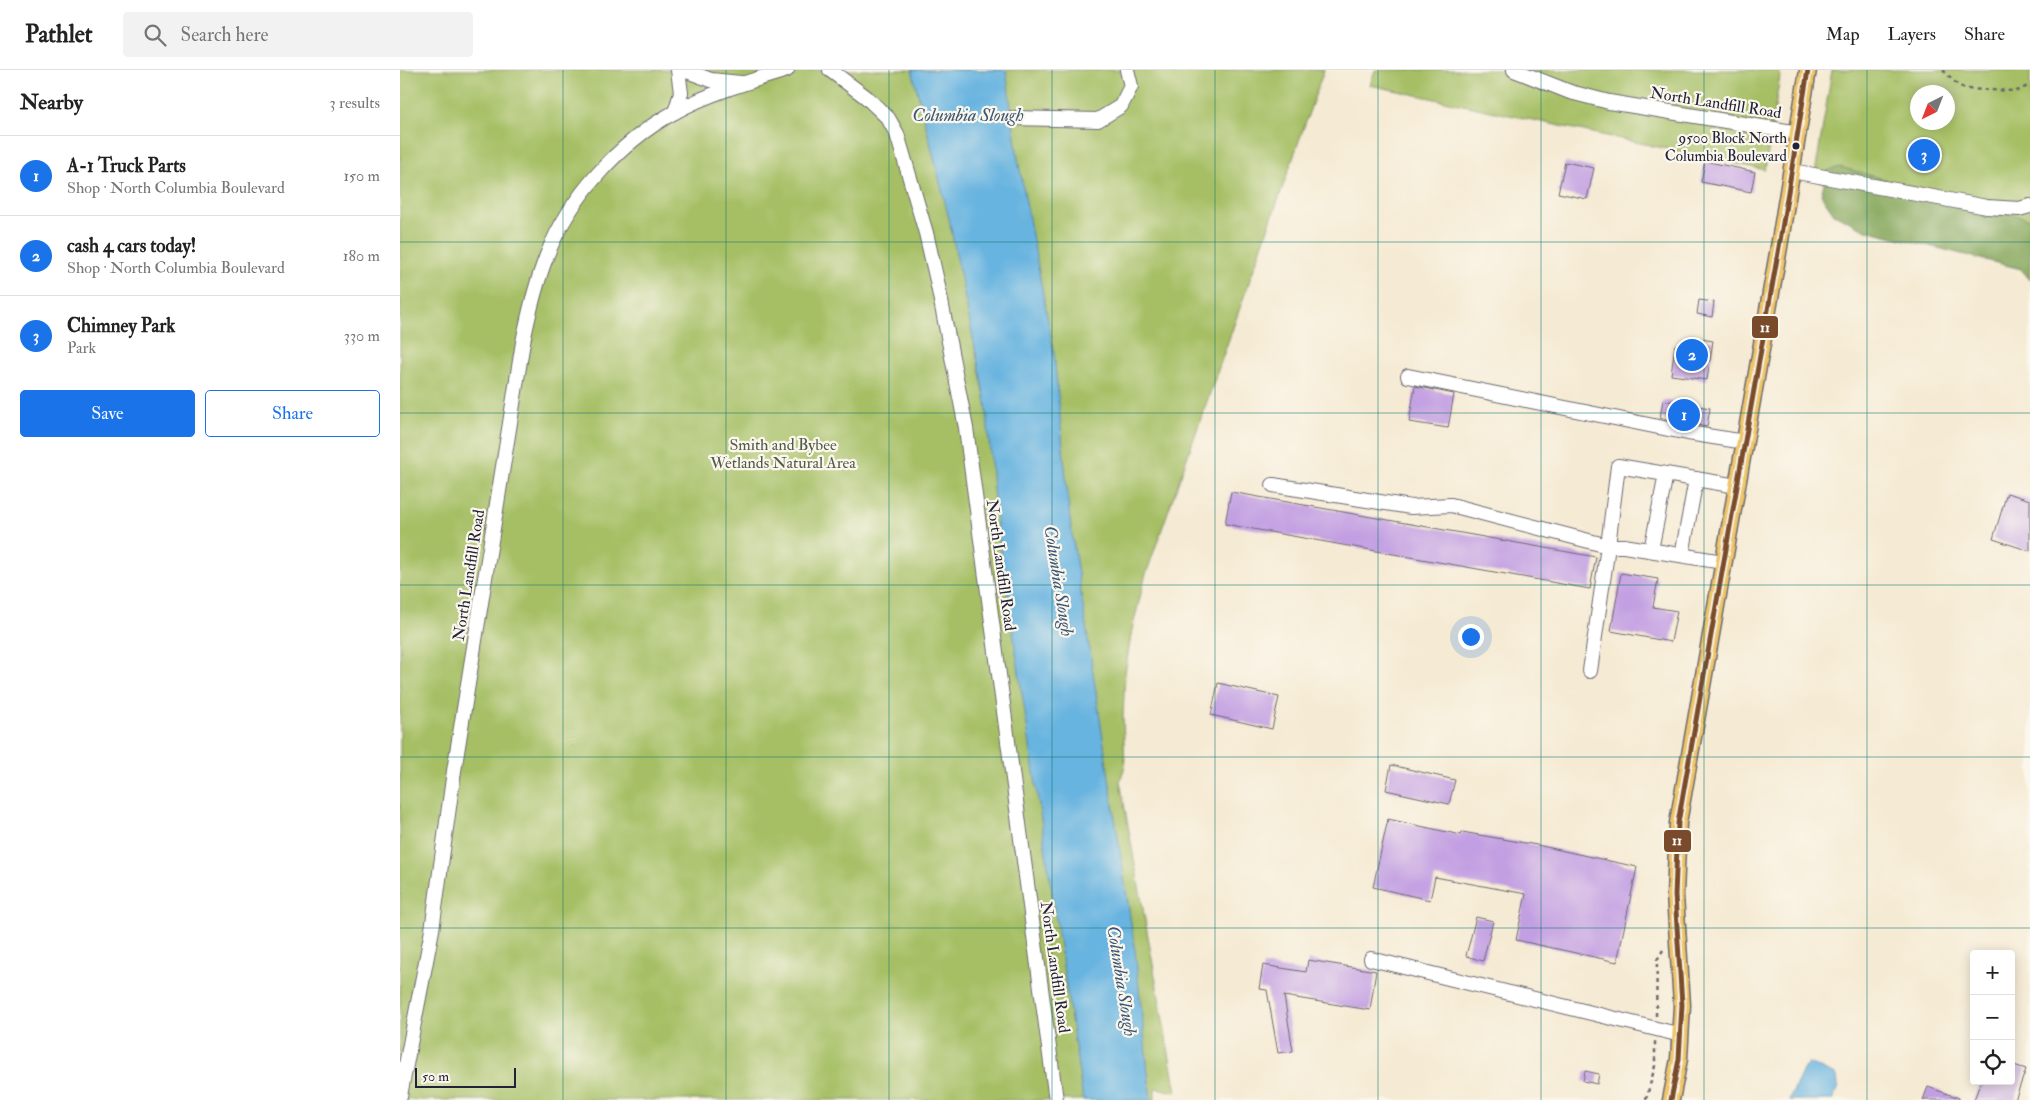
<!DOCTYPE html>
<html lang="en">
<head>
<meta charset="utf-8">
<style>
	body { margin:0; font-family:"IM FELL Double Pica",serif; background:#f2f2f2; color:#222 }
	.controls { position:absolute; right:15px; bottom:15px; display:grid; overflow:hidden; border-radius:5px; box-shadow:0 2px 12px #0003 }
	.controls button { width:45px; height:45px; display:grid; place-items:center; padding:0; border:0; border-bottom:1px solid #e0e0e0; background:#fff; color:#222; font:25px sans-serif }
	.compass { position:absolute; left:1510px; top:15px; width:45px; height:45px; border-radius:50%; background:#fff; box-shadow:0 2px 12px #0003; rotate:222deg }
	.scale { position:absolute; left:15px; bottom:12px; width:101px; box-sizing:border-box; padding-left:5px; border:2px solid #22223b; border-top:0; font-size:14px; line-height:18px; white-space:nowrap; color:#22223b; -webkit-text-stroke:4px #fbf7ec; paint-order:stroke }
	.you { position:absolute; left:1070px; top:566px; width:18px; height:18px; margin:-12px; border:4px solid #fff; border-radius:50%; background:#1a73e8; box-shadow:0 0 0 8px #1a73e833 }
	.badge { display:grid; place-items:center; width:32px; height:32px; border-radius:50%; background:#1a73e8; color:#fff; font-size:16px; font-weight:700 }
	.pin { position:absolute; translate:-50% -50%; border:2px solid #fff; box-shadow:0 1px 5px #0006 }
	.list { margin:0; padding:0; list-style:none }
	h2 { display:flex; justify-content:space-between; align-items:center; height:65px; margin:0; padding:0 20px; font-size:21px }
	h2 small { font-size:16px; font-weight:400; color:#767676 }
	.list li { display:grid; grid-template-columns:32px 1fr auto; gap:15px; align-items:center; box-sizing:border-box; height:80px; padding:0 20px; border-top:1px solid #e0e0e0 }
	.list b { display:block; font-size:19px; white-space:nowrap }
	.list p { margin:0; font-size:16px; white-space:nowrap; color:#767676 }
	.list em { font-size:16px; font-style:normal; color:#767676 }
	.actions { display:flex; gap:10px; padding:15px 20px }
	.actions a { flex:1; padding:11px 0; border:1px solid #1a73e8; border-radius:5px; text-align:center; font-size:18px; color:#1a73e8 }
	.actions .main { background:#1a73e8; color:#fff }
	.icon { flex:none; width:28px; height:28px; fill:none; stroke:currentColor; stroke-width:2; stroke-linecap:round; stroke-linejoin:round }
	.map { position:relative; flex:none; width:1630px; height:1030px; overflow:hidden }
	header { display:flex; align-items:center; gap:30px; box-sizing:border-box; height:70px; padding:0 25px; background:#fff; border-bottom:1px solid #e0e0e0 }
	header strong { font-size:24px }
	nav { display:flex; gap:28px; margin-inline-start:auto; font-size:18px }
	.search { width:350px; height:45px; background:#f2f2f2; display:flex; align-items:center; gap:12px; box-sizing:border-box; padding:0 18px; border-radius:5px; color:#767676; font-size:19px }
	main { display:flex }
	aside { flex:1; background:#fff }
	.map>svg:first-child { display:block }
	.green { fill:#a6bf65; stroke:#647050; fill-rule:evenodd }
	.forest { fill:#84a65a; stroke:#53644a }
	.water { fill:#67b4e0; stroke:#446b8e }
	.building { fill:#c29fe2 }
	.lines { fill:none; stroke-linecap:round; stroke-linejoin:round }
	.minor-casing { stroke:#6c6870; stroke-width:16 }
	.major-casing { stroke:#6c6870; stroke-width:19 }
	.path { stroke:#6c6870; stroke-width:2.5; stroke-dasharray:4 4; stroke-linecap:butt }
	.minor { stroke:#fff; stroke-width:14 }
	.major { stroke:#eec569; stroke-width:16 }
	.bus-1-casing { stroke:#fbf7ec; stroke-width:9 }
	.bus-1 { stroke:#7a4b2a; stroke-width:5 }
	.grid { fill:none; stroke:#0f766e; stroke-width:1; stroke-opacity:0.55 }
	.bus-dot { fill:#22223b; stroke:#fbf7ec; stroke-width:2 }
	.labels { text-anchor:middle; stroke-width:4.5; stroke-linejoin:round; paint-order:stroke }
	.bus-label { font-size:15px; fill:#22223b; stroke:#fbf7ec; text-anchor:end }
	.street-label { font-size:16px; fill:#22223b; stroke:#fbf7ec }
	.park-label { font-size:16px; fill:#50594a; stroke:#fbf7ec }
	.water-label { font-size:18px; font-style:italic; fill:#3a5575; stroke:#fbf7ec }
	.line-badge { stroke:#fbf7ec; stroke-width:2 }
	.badge-label { font-size:14px; text-anchor:middle; font-weight:bold; fill:#fff }
</style>
</head>
<body>
<header>
<strong>Pathlet</strong>
<div class="search"><svg class="icon" aria-label="search" viewBox="0 0 24 24"><circle cx="10" cy="10" r="6"/><path d="M15 15l6 6"/></svg>Search here</div>
<nav><a>Map</a><a>Layers</a><a>Share</a></nav>
</header>
<main>
<aside>
<h2>Nearby<small>3 results</small></h2>
<ul class="list">
<li><span class="badge">1</span><div><b>A-1 Truck Parts</b><p>Shop · North Columbia Boulevard</p></div><em>150 m</em></li>
<li><span class="badge">2</span><div><b>cash 4 cars today!</b><p>Shop · North Columbia Boulevard</p></div><em>180 m</em></li>
<li><span class="badge">3</span><div><b>Chimney Park</b><p>Park</p></div><em>330 m</em></li>
</ul>
<div class="actions"><a class="main">Save</a><a>Share</a></div>
</aside>
<div class="map">
<svg width="1630" height="1030" viewBox="0 0 1630 1030">
	<rect width="100%" height="100%" fill="#fbf7ec"/>
	<filter id="ink" filterUnits="userSpaceOnUse"><feTurbulence type="fractalNoise" baseFrequency=".02" numOctaves="2"/><feDisplacementMap in="SourceGraphic" scale="10" xChannelSelector="R" yChannelSelector="G"/><feConvolveMatrix kernelMatrix="1 2 1 2 8 2 1 2 1" color-interpolation-filters="sRGB"/></filter>
	<filter id="wash" filterUnits="userSpaceOnUse"><feTurbulence type="fractalNoise" baseFrequency=".0096" numOctaves="4" result="noise"/><feDisplacementMap in="SourceGraphic" scale="20" xChannelSelector="R" yChannelSelector="G"/><feGaussianBlur stdDeviation="1.12" result="paint"/><feColorMatrix in="noise" values="0 0 0 0 0 0 0 0 0 0 0 0 0 0 0 0 0 1.4 0 .05"/><feComposite in="paint" operator="in"/></filter>
	<g filter="url(#wash)">
		<rect width="100%" height="100%" fill="#f5ead3"/>
		<g class="green">
			<path d="M 0,0 L 924,0 L 745,507 L 732,560 L 725,603 L 723,647 L 725,696 L 720,711 L 776,1022 L 755,1018 L 755,1030 L 0,1030 Z"/>
			<path d="M 975,0 L 1381,0 L 1365,100 L 970,15 Z"/>
			<path d="M 1432,0 L 1630,0 L 1630,157 L 1414,110 ZM 1518,22 L 1548,22 L 1548,52 L 1518,52 Z"/>
		</g>
		<path class="forest" d="M 1440,97 L 1630,149 L 1630,210 L 1621,199 L 1466,160 L 1434,144 L 1421,125 L 1427,101 Z"/>
		<g class="water">
			<path d="M 512,0 L 606,0 L 618,89 L 654,283 L 670,450 L 735,880 L 751,1030 L 683,1030 L 595,442 L 586,333 L 549,149 Z"/>
			<path d="M 1409,993 L 1437,1006 L 1438,1016 L 1433,1030 L 1389,1030 L 1404,998 Z"/>
		</g>
		<g id="blocks">
			<g class="building">
				<path d="M 1305,91 L 1355,102 L 1351,122 L 1301,112 Z"/>
				<path d="M 1165,92 L 1194,98 L 1187,129 L 1158,123 Z"/>
				<path d="M 1299,230 L 1314,232 L 1312,247 L 1297,244 Z"/>
				<path d="M 1289,267 L 1313,271 L 1307,310 L 1271,305 L 1275,275 L 1288,277 Z"/>
				<path d="M 1015,316 L 1054,324 L 1048,358 L 1009,352 Z"/>
				<path d="M 1263,330 L 1310,338 L 1307,357 L 1260,348 Z"/>
				<path d="M 831,422 L 1196,487 L 1190,519 L 825,454 Z"/>
				<path d="M 1607,423 L 1630,430 L 1630,481 L 1593,469 Z"/>
				<path d="M 1221,503 L 1258,509 L 1253,537 L 1277,541 L 1271,572 L 1211,561 Z"/>
				<path d="M 818,613 L 879,627 L 872,659 L 811,645 Z"/>
				<path d="M 991,695 L 1055,710 L 1049,734 L 986,720 Z"/>
				<path d="M 988,749 L 1061,765 L 1062,762 L 1137,775 L 1237,797 L 1217,892 L 1116,870 L 1126,824 L 1035,807 L 1030,830 L 973,817 Z"/>
				<path d="M 1076,847 L 1093,851 L 1083,891 L 1066,886 Z"/>
				<path d="M 908,890 L 976,901 L 970,940 L 884,926 L 893,981 L 878,983 L 867,920 L 859,919 L 863,895 L 906,902 Z"/>
				<path d="M 1611,994 L 1626,999 L 1615,1030 L 1574,1030 L 1581,1011 L 1611,1011 Z"/>
				<path d="M 1185,1001 L 1199,1004 L 1197,1014 L 1183,1011 Z"/>
				<path d="M 1528,1017 L 1559,1028 L 1559,1030 L 1523,1030 Z"/>
			</g>
		</g>
	</g>
	<g filter="url(#ink)">
		<use href="#blocks" fill-opacity="0" stroke="#6c6870" stroke-width="1"/>
		<g class="lines">
			<g class="minor-casing">
				<g id="minor">
					<path d="M 284,0 L 311,10 L 341,13"/>
					<path d="M 430,0 L 466,27 L 488,48 L 497,64 L 526,163 L 537,211 L 566,358 L 656,1030"/>
					<path d="M 1114,0 L 1170,22 L 1209,32 L 1399,63"/>
					<path d="M 275,42 L 281,23 L 278,0"/>
					<path d="M 612,48 L 698,50 L 721,36 L 731,16 L 727,0"/>
					<path d="M 1392,101 L 1587,137 L 1619,139 L 1630,136"/>
					<path d="M 1008,306 L 1288,363 L 1345,372"/>
					<path d="M 873,415 L 1011,437 L 1051,435 L 1208,476 L 1218,396 L 1337,416"/>
					<path d="M 1251,480 L 1266,404"/>
					<path d="M 1282,485 L 1296,409"/>
					<path d="M 1190,601 L 1208,476 L 1224,476 L 1323,492"/>
					<path d="M 971,889 L 1281,965"/>
					<path d="M 0,1026 L 32,860 L 54,701 L 123,272 C 129,242 136,213 147,185 C 170,127 219,73 273,43 C 307,24 350,11 387,0"/>
				</g>
			</g>
			<g class="major-casing">
				<path id="major" d="M 1271,1030 L 1279,989 L 1282,935 L 1275,825 L 1278,753 L 1379,177 L 1408,0"/>
			</g>
			<g class="path">
				<path d="M 1543,0 L 1557,14 L 1565,19 L 1617,21 L 1630,15"/>
				<path d="M 1256,946 L 1257,890 L 1263,880"/>
				<path d="M 1246,1030 L 1255,996 L 1255,971"/>
			</g>
			<use href="#minor" class="minor"/>
			<use href="#major" class="major"/>
			<g class="bus-1-casing">
				<path id="bus-1" d="M 1271,1030 L 1279,989 L 1282,935 L 1275,825 L 1278,753 L 1379,177 L 1408,0"/>
			</g>
			<use href="#bus-1" class="bus-1"/>
		</g>
	</g>
	<path class="grid" d="M 163,0 L 163,1030M 326,0 L 326,1030M 489,0 L 489,1030M 652,0 L 652,1030M 815,0 L 815,1030M 978,0 L 978,1030M 1141,0 L 1141,1030M 1304,0 L 1304,1030M 1467,0 L 1467,1030M 0,172 L 1630,172M 0,343 L 1630,343M 0,515 L 1630,515M 0,687 L 1630,687M 0,858 L 1630,858"/>
	<circle class="bus-dot" cx="1396" cy="76" r="4.5"/>
	<g class="labels">
		<g class="bus-label">
			<text x="1387" y="73">9500 Block North<tspan x="1387" dy="18">Columbia Boulevard</tspan></text>
		</g>
		<g class="street-label">
			<text transform="translate(1316 32) rotate(9)" y="6">North Landfill Road</text>
			<text transform="translate(602 495) rotate(82)" y="6">North Landfill Road</text>
			<text transform="translate(68 505) rotate(-81)" y="6">North Landfill Road</text>
			<text transform="translate(656 897) rotate(82)" y="6">North Landfill Road</text>
		</g>
		<g class="park-label">
			<text x="383" y="380">Smith and Bybee<tspan x="383" dy="18">Wetlands Natural Area</tspan></text>
		</g>
		<g class="water-label">
			<text x="568" y="51">Columbia Slough</text>
			<text transform="translate(659 511) rotate(81)" y="6">Columbia Slough</text>
			<text transform="translate(722 911) rotate(81)" y="6">Columbia Slough</text>
		</g>
	</g>
	<g class="line-badge">
		<rect x="1351" y="245" width="28" height="24" rx="5" fill="#7a4b2a"/>
		<rect x="1263" y="759" width="29" height="24" rx="5" fill="#7a4b2a"/>
	</g>
	<g class="badge-label">
		<text x="1365" y="262">11</text>
		<text x="1277" y="775">11</text>
	</g>
</svg>
<div class="controls">
<button>+</button>
<button>−</button>
<button><svg class="icon" aria-label="locate" viewBox="0 0 24 24"><circle cx="12" cy="12" r="6"/><path d="M12 2v4M12 18v4M2 12h4M18 12h4"/></svg></button>
</div>
<svg class="compass" viewBox="-18 -18 36 36"><path d="M0-13l5 13h-10z" fill="#e53935"/><path d="M0 13l5-13h-10z" fill="#767676"/></svg>
<div class="scale">50 m</div>
<div class="you"></div>
<div class="pin badge" style="left:1284px;top:345px">1</div>
<div class="pin badge" style="left:1292px;top:285px">2</div>
<div class="pin badge" style="left:1524px;top:85px">3</div>
</div>
</main>
</body>
</html>
